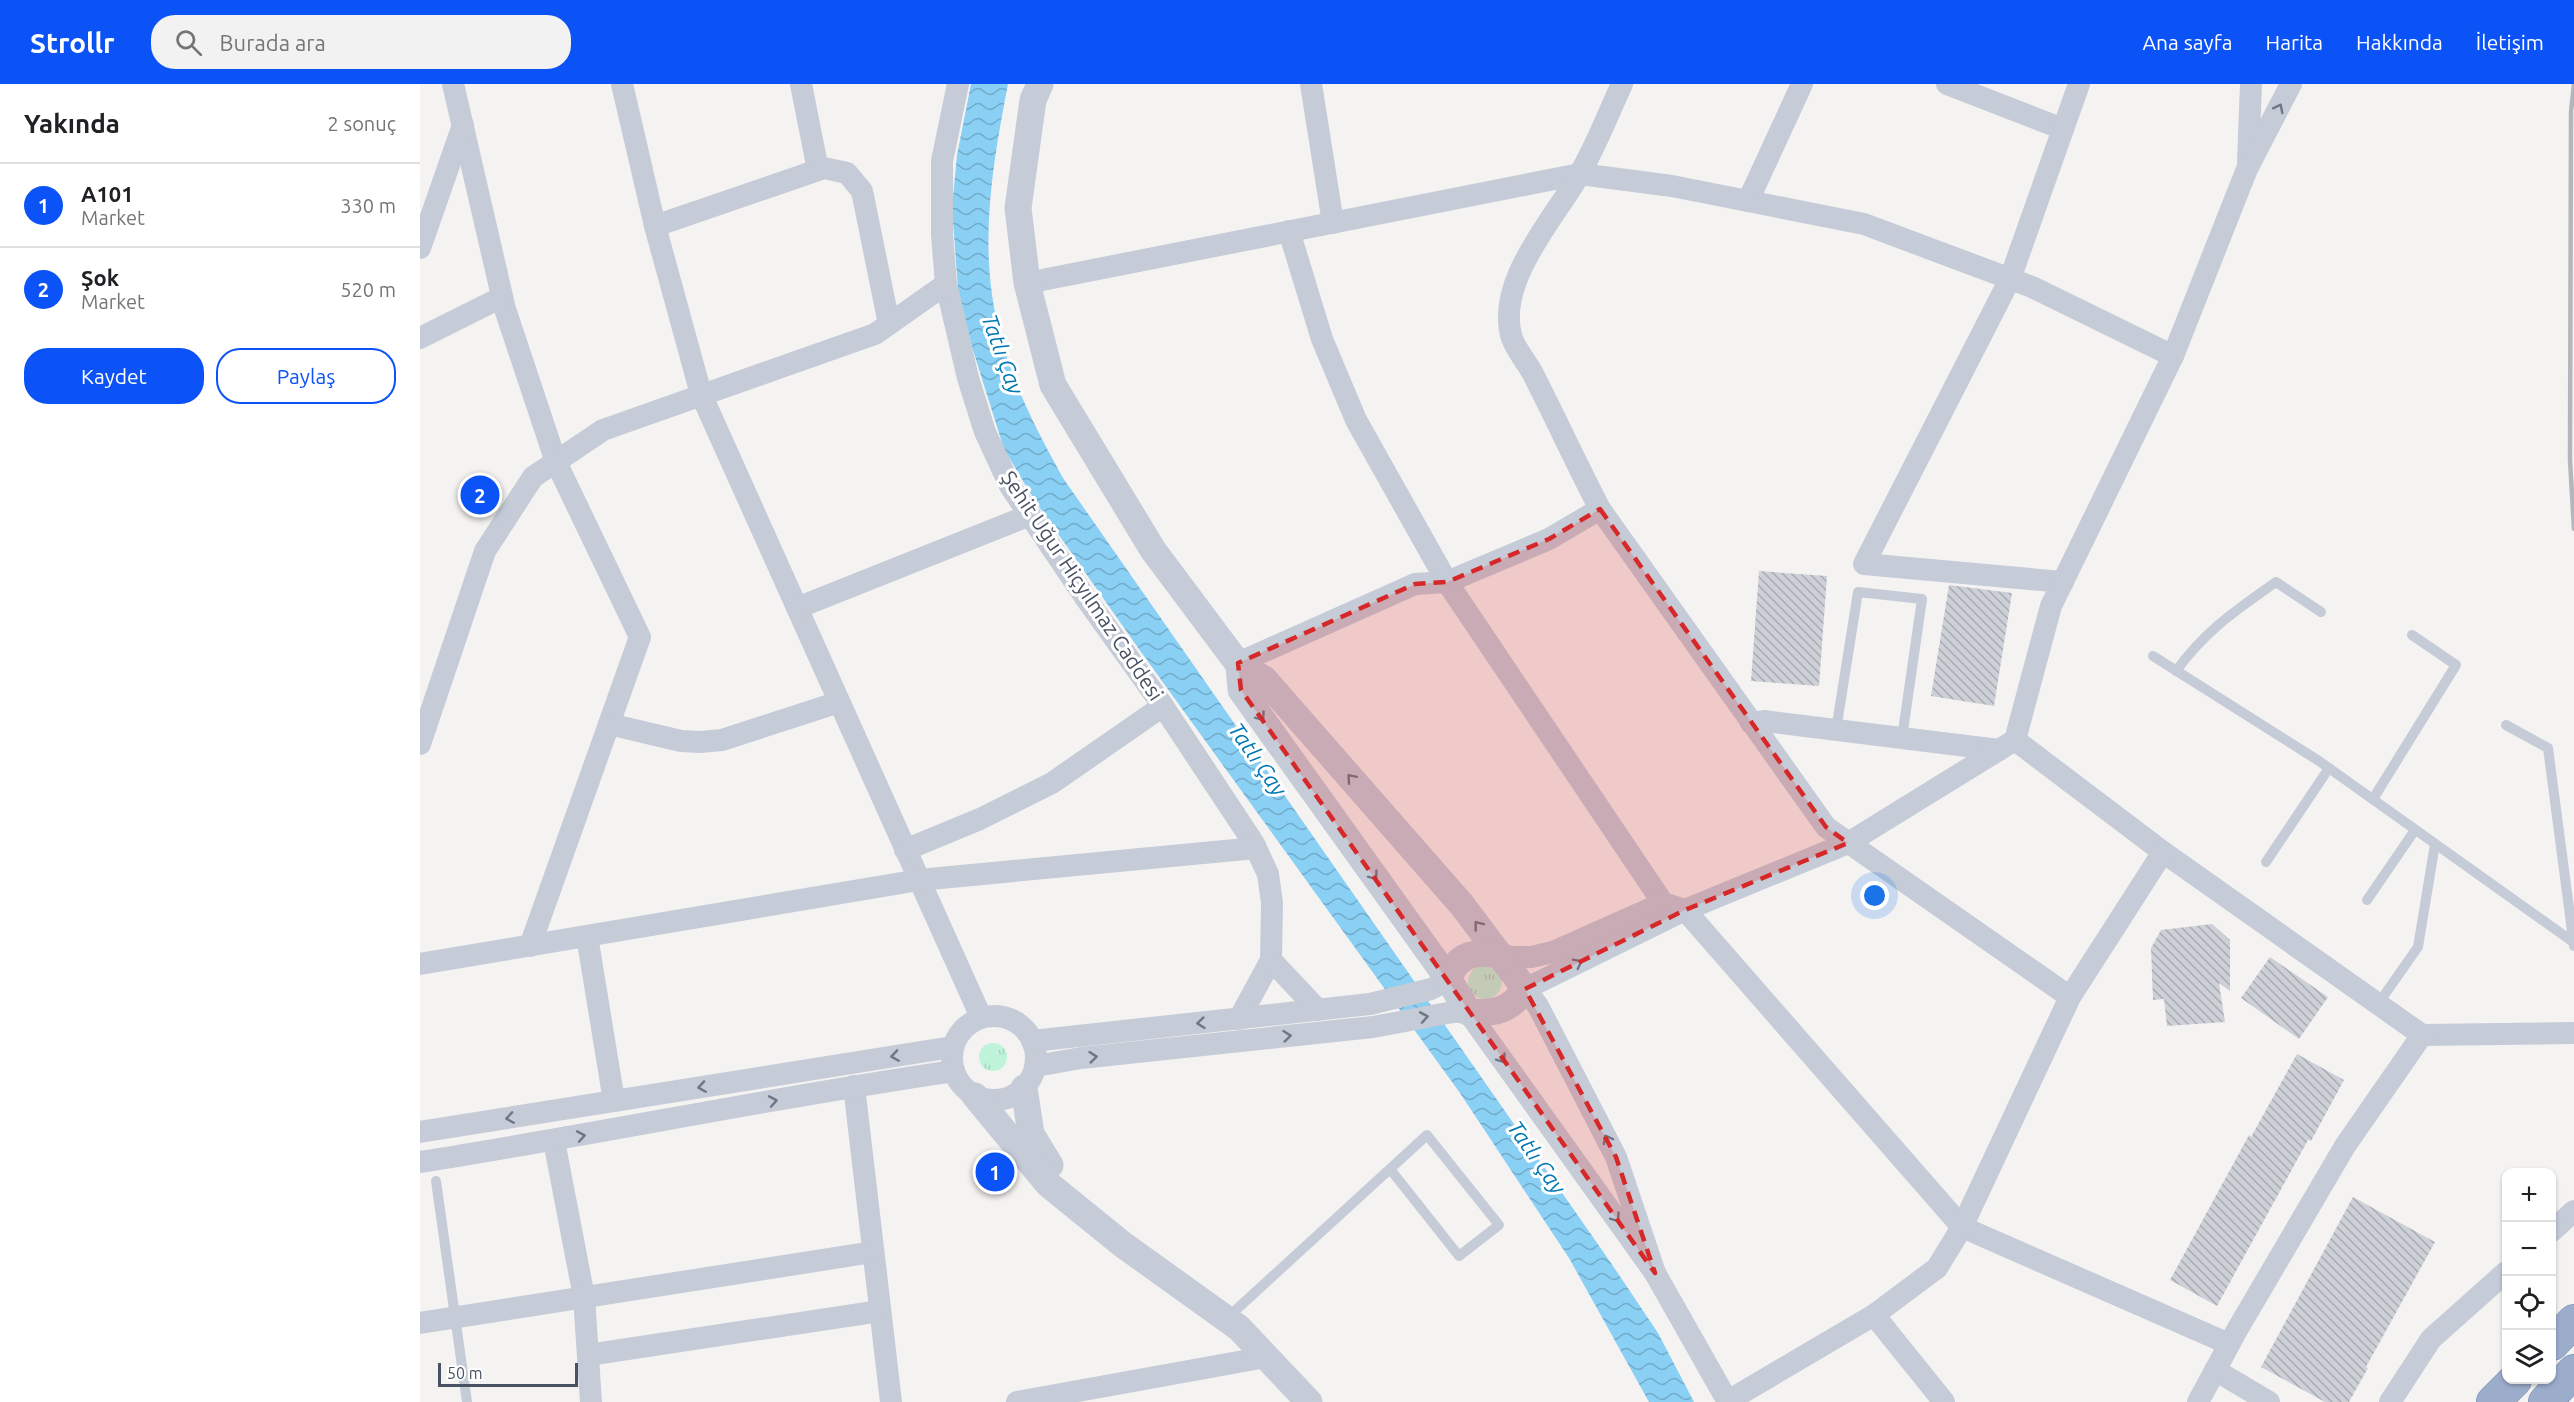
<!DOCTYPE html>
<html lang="tr">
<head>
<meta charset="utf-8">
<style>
	body { margin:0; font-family:Ubuntu,sans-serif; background:#f2f2f2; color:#202124 }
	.controls { position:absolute; right:18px; bottom:18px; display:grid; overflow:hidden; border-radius:12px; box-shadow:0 2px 4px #0004 }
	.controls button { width:54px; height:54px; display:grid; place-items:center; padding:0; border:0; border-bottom:2px solid #e0e0e0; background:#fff; color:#202124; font:30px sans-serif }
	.scale { position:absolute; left:18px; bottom:15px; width:140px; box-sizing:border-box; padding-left:6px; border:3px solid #485262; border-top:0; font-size:16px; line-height:21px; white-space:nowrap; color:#485262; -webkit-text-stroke:4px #fff; paint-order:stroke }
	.you { position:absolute; left:1455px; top:812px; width:21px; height:21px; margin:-15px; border:4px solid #fff; border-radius:50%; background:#1a73e8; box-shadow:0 0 0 9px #1a73e833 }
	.badge { display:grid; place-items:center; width:39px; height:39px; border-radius:50%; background:#0b53f6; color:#fff; font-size:20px; font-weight:700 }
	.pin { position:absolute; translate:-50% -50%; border:3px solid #fff; box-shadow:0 2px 6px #0006 }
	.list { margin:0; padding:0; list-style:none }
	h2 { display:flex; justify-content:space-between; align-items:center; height:78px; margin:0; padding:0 24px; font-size:26px }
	h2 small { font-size:20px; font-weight:400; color:#757577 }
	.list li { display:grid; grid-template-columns:39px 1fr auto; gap:18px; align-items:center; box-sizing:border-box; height:84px; padding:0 24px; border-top:2px solid #e0e0e0 }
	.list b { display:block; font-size:22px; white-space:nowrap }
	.list p { margin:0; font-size:20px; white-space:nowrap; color:#757577 }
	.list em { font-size:20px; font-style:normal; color:#757577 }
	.actions { display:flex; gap:12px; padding:18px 24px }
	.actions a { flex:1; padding:14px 0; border:2px solid #0b53f6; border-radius:24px; text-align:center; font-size:21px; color:#0b53f6 }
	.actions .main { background:#0b53f6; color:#fff }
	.icon { flex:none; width:33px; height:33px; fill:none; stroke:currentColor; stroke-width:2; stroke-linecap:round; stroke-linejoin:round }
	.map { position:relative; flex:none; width:2154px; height:1318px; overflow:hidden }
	header { display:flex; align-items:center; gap:36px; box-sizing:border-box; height:84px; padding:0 30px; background:#0b53f6; color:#fff }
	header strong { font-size:28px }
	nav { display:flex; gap:33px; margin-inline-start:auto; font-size:21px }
	.search { width:420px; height:54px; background:#f2f2f2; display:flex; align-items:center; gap:15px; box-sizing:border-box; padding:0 21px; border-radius:24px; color:#757577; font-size:22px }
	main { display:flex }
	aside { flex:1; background:#fff }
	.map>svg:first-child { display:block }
	.grass { fill:url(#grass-tufts) }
	.water { fill:url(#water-waves) }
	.building { fill:url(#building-back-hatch) }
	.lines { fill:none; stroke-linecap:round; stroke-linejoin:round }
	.trunk-casing { stroke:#7287b0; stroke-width:34 }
	.service { stroke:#c5ccd8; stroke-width:10 }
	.minor { stroke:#c5ccd8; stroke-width:22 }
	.tertiary { stroke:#c5ccd8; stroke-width:27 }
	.trunk { stroke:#9cadcc; stroke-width:33 }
	.rail { stroke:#b4b6bd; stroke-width:4.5 }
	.oneway { stroke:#6e7785 }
	.marked { fill:#d62828; fill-opacity:0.2; stroke:#d62828; stroke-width:4.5; stroke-dasharray:12 8; stroke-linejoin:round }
	.labels { text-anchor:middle; stroke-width:6; stroke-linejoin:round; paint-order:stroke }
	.street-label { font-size:21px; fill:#485262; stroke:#fff }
	.water-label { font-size:22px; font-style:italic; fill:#0178b4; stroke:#fff }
</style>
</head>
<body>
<header>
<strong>Strollr</strong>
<div class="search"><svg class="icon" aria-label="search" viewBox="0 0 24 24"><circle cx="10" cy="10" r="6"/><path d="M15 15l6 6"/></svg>Burada ara</div>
<nav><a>Ana sayfa</a><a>Harita</a><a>Hakkında</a><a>İletişim</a></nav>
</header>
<main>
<aside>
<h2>Yakında<small>2 sonuç</small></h2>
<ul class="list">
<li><span class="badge">1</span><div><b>A101</b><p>Market</p></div><em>330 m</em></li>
<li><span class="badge">2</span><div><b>Şok</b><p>Market</p></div><em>520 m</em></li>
</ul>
<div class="actions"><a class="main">Kaydet</a><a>Paylaş</a></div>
</aside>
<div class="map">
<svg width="2154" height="1318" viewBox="0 0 2154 1318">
	<defs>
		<pattern id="grass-tufts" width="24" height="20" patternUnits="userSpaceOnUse" patternTransform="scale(1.5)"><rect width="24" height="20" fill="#bff4da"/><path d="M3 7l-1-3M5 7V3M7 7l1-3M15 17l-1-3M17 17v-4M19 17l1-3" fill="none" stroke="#a6d3be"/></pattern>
		<pattern id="water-waves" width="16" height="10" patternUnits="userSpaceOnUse" patternTransform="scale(1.5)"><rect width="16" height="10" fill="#89d0f4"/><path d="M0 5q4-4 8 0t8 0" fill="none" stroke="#72abc9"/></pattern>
		<pattern id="building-back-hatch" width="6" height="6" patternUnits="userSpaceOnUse" patternTransform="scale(1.5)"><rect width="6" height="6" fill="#ced0d8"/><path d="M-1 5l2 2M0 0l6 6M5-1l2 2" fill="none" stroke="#a9abb3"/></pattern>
	</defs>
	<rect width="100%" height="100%" fill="#f5f3f2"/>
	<g class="grass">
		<circle cx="1065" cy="898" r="17"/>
		<circle cx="573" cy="973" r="14"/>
	</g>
	<path class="water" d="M 551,0 L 588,0 C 572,83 557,169 581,253 C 594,303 618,349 643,394 L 1191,1179 L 1238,1249 L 1274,1318 L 1229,1318 L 1149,1174 L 1040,1009 L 721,568 L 615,417 L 584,365 L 552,263 L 538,205 L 532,124 L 537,71 Z"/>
	<g class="building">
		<path d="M 1339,487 L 1407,492 L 1399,602 L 1331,597 Z"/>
		<path d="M 1529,501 L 1592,509 L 1574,622 L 1511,612 Z"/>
		<path d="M 1792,840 L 1810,856 L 1810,907 L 1799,899 L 1805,938 L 1747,942 L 1744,915 L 1733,916 L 1731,864 L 1741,846 Z"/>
		<path d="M 1850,873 L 1908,913 L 1879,955 L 1821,914 Z"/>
		<path d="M 1877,970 L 1924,996 L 1891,1057 L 1888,1056 L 1797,1222 L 1750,1196 L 1829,1051 L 1831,1053 Z"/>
		<path d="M 1933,1113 L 2015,1158 L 1946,1283 L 1948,1284 L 1929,1318 L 1905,1318 L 1841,1283 Z"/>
	</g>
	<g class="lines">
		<g class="trunk-casing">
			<g id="trunk">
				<path d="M 2132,1260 L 2154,1237"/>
				<path d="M 2073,1318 L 2095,1296"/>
				<path d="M 2125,1318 L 2154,1287"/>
			</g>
		</g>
		<g class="service">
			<path d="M 1733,572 L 1899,677 L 2153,858"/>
			<path d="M 1756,587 C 1786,546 1815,527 1856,498 L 1901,528"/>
			<path d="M 2086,641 L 2128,664 L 2154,862"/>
			<path d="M 1416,646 L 1438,508 L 1502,515 L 1482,654"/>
			<path d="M 1953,715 L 2036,581 L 1992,551"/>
			<path d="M 1846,778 L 1909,684"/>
			<path d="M 1947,816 L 1995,746"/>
			<path d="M 1958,920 L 1998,863 L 2015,760"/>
			<path d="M 16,1097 L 47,1318"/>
			<path d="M 806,1235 L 1007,1051 L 1079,1141 L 1039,1172 L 970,1085"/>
		</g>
		<g class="minor">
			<path d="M 33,0 L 85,225 L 136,378 L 220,553 L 110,862"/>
			<path d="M 202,0 L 235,142 L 281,310 L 561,933"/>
			<path d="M 381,0 L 398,86"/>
			<path d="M 538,0 L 522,77 L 522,151 L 526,200 L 548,294 L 565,348 L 590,402 L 667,516 L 743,622 L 833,758 L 848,790 L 852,819 L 851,876 L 819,935"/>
			<path d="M 891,0 L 913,139"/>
			<path d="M 1527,0 L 1643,45"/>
			<path d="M 1828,78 L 1831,0"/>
			<path d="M 1328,117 L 1382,0"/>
			<path d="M 235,142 L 404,84 L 427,89 L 442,107 L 469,240"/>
			<path d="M 869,147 L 902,255 L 936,336 L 1027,498 L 1243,819 L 1265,826 L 1542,1143 L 1809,1260"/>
			<path d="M 0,164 L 43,41"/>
			<path d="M 607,199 L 1160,90 L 1252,102 L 1444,140 L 1612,203 L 1753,272"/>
			<path d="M 0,254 L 82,213"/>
			<path d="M 1180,425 L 1406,743 L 1650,913"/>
			<path d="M 1643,498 L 1444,480 L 1590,195 L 1659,0"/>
			<path d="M 377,524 L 610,431"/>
			<path d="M 818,579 L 995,500 L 1027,498 L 1129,455 L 1180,425 C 1157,381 1136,335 1113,290 C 1107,278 1094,264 1091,251 C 1077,196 1134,135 1159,91 C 1176,62 1188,30 1202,0"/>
			<path d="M 1331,639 L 1344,637 L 1579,666"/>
			<path d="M 189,640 L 261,657 L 280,658 L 302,656 L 419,618"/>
			<path d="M 1595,656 L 1631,522 L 1753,272 L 1827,85 L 1871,0"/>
			<path d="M 0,660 L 65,467 L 113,393 L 183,346 L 455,250 L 526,200"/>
			<path d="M 485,766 L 560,735 L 632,699 L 743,622"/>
			<path d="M 167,852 L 194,1017"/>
			<path d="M 1084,873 L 1111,873 L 1133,868 L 1243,819"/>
			<path d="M 851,876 L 898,926"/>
			<path d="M 0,880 L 499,796 L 836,764"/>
			<circle cx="574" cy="974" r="42"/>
			<path d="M 612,957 L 950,920 L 1011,905 L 1029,896"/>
			<path d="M 616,982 L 661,974 L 953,943 L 1033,928 L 1048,928 L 1235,1189 L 1308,1318"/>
			<path d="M 434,1002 L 471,1318"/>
			<path d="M 0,1048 L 532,963"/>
			<path d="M 134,1057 L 164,1213 L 171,1318"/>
			<path d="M 0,1078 C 178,1050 355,1013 534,987"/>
			<path d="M 2132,1147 L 2154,1127"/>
			<path d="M 1235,1189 L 1196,1073 L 1118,922 L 1105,905 L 1265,826 L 1428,759 L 1595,656 L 1743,768 L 2002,951 L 2154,949"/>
			<path d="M 1454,1231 L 1524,1318"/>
			<path d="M 0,1239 L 453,1168"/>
			<path d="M 168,1271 L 460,1227"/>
			<path d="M 1795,1286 L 1849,1318"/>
			<path d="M 1308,1317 L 1454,1231 L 1517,1184 L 1542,1143 L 1650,913 L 1743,768"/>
			<path d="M 597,1318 L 846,1273"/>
			<path d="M 1778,1318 L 1817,1246 L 1925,1062 L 2002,951"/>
			<path d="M 1970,1318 L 2011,1255 L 2086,1188"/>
		</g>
		<g class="tertiary">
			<path d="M 620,0 L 613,16 L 598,124 L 607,199 L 633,301 L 733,466 L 819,581 L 844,595 L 1042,821 L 1105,905 C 1090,927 1074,930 1048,928 L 1029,896 L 821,606 L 819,581"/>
			<path d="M 1029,896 C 1035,869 1060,865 1084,873"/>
			<path d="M 604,1004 L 611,1050 L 630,1081"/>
			<path d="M 555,1012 L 628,1100 L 702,1160 L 819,1244 L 889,1318"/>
		</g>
		<use href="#trunk" class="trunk"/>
		<path class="rail" d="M 2154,0 L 2151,28 L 2150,376 L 2154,445"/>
	</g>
	<defs><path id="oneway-chevron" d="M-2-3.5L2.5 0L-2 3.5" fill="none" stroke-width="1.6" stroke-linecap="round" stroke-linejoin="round" transform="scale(1.5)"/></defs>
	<g class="oneway">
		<use href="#oneway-chevron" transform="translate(1859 24) rotate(-63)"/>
		<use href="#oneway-chevron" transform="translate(841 633) rotate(54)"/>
		<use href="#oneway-chevron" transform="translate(931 694) rotate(-131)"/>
		<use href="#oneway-chevron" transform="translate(954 792) rotate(54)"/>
		<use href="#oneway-chevron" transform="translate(1058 841) rotate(-128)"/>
		<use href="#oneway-chevron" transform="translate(1158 879) rotate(-27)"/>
		<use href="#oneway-chevron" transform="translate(1004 933) rotate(-10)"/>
		<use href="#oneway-chevron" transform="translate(781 939) rotate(174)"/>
		<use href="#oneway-chevron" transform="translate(867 952) rotate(-6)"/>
		<use href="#oneway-chevron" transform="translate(475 972) rotate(171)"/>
		<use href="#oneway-chevron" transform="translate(673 973) rotate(-6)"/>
		<use href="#oneway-chevron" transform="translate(1082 975) rotate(54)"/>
		<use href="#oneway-chevron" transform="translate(282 1003) rotate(171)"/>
		<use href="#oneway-chevron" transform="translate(353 1017) rotate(-10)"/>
		<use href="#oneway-chevron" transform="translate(90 1034) rotate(171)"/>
		<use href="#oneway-chevron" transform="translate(161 1052) rotate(-10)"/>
		<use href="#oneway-chevron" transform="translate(1187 1055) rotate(-118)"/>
		<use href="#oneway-chevron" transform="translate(1196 1134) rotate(54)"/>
	</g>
	<path class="marked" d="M 1180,425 L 1406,743 L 1428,759 L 1265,826 L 1105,905 L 1196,1073 L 1235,1189 L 821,606 L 818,579 L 995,500 L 1027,498 L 1129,455 Z"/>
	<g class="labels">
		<g class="street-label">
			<text transform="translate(662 502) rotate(56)" y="7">Şehit Uğur Hiçyılmaz Caddesi</text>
		</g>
		<g class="water-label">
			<text transform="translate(583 270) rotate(70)" y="8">Tatlı Çay</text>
			<text transform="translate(838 675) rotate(55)" y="8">Tatlı Çay</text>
			<text transform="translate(1117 1073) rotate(55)" y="8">Tatlı Çay</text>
		</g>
	</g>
</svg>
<div class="controls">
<button>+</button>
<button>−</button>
<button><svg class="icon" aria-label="locate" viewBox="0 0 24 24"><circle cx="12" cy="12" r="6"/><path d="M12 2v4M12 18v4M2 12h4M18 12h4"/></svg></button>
<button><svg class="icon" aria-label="layers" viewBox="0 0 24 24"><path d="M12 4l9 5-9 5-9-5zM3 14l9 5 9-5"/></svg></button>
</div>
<div class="scale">50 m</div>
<div class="you"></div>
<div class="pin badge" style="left:575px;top:1088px">1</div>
<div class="pin badge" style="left:60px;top:411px">2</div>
</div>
</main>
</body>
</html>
